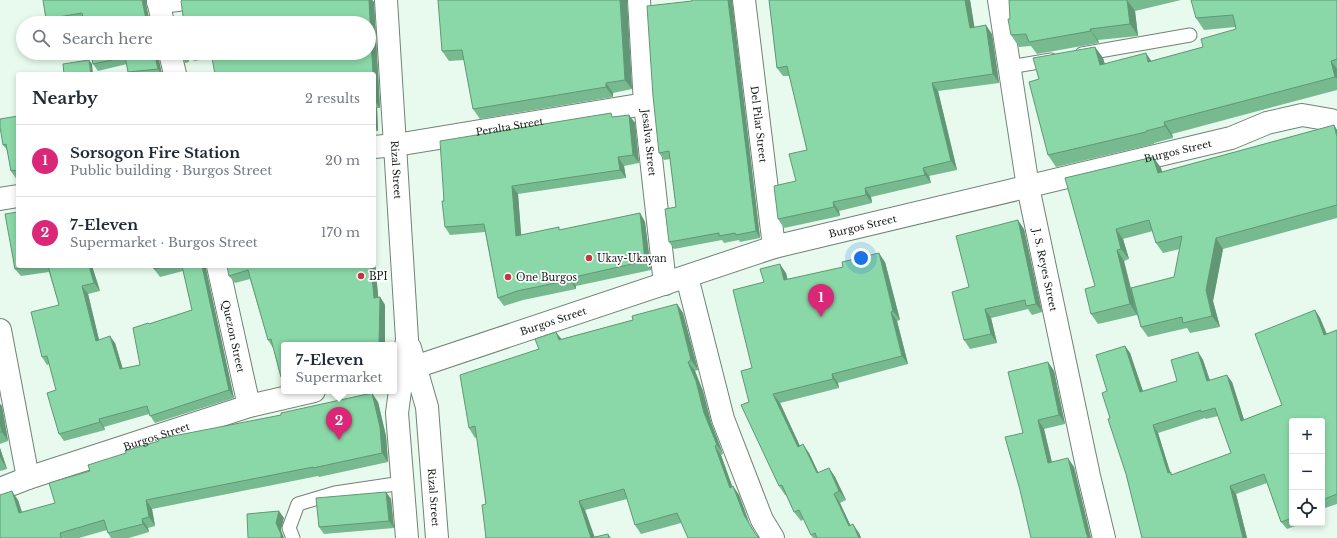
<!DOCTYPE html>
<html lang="en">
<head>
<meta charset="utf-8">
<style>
	body { margin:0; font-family:"Libre Baskerville",serif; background:#f2f2f3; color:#1f2937 }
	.controls { position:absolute; right:12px; bottom:12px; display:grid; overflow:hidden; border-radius:4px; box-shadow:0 2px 6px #0003 }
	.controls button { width:36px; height:36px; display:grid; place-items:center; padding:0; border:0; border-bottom:1px solid #e0e1e3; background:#fff; color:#1f2937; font:20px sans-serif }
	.you { position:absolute; left:861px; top:258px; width:14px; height:14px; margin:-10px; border:3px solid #fff; border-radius:50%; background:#1a73e8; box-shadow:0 0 0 6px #1a73e833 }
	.badge { display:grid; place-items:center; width:26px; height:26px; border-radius:50%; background:#db2777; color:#fff; font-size:13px; font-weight:700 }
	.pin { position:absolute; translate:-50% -33px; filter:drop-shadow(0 1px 2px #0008) }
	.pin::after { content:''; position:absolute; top:21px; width:14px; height:12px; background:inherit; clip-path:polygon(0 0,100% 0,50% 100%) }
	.popup { position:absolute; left:281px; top:342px; width:116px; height:52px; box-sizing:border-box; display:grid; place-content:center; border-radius:4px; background:#fff; filter:drop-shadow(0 1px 3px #0005); font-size:13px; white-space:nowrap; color:#747a83 }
	.popup b { font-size:15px; color:#1f2937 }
	.popup::after { content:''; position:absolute; left:50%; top:100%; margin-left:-8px; border:8px solid transparent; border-top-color:#fff }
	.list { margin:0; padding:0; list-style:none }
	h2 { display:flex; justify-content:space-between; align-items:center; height:52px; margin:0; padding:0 16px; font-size:17px }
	h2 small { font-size:13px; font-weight:400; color:#747a83 }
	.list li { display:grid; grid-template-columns:26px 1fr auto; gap:12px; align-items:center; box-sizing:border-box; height:72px; padding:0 16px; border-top:1px solid #e0e1e3 }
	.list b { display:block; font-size:15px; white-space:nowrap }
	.list p { margin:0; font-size:13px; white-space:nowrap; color:#747a83 }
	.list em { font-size:13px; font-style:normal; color:#747a83 }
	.icon { flex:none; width:22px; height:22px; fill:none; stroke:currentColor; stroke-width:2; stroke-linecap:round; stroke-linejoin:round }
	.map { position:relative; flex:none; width:1337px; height:538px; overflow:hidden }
	.search { position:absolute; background:#fff; box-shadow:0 2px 6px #0003; left:16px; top:16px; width:360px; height:44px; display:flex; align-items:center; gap:10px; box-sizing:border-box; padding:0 14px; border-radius:22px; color:#747a83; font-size:15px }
	.panel { position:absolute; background:#fff; box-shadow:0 2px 6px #0003; left:16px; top:72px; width:360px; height:196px; border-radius:4px }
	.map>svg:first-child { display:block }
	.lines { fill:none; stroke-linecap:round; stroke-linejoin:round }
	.lane-casing { stroke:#718276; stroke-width:15 }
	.street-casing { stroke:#718276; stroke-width:24 }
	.secondary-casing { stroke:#718276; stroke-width:24 }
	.primary-casing { stroke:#718276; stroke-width:24 }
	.lane { stroke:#fff; stroke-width:13 }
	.street { stroke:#fff; stroke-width:22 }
	.secondary { stroke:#fff; stroke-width:22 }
	.primary { stroke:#fff; stroke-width:22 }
	.wall { fill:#77ba90; fill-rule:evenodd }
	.shaded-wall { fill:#619775 }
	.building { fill:#8ad8a7; stroke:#619775; fill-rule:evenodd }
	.poi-dot { fill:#c53544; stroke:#fff; stroke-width:1.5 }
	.labels { text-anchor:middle; stroke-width:3.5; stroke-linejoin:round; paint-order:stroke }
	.street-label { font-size:10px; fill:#171d19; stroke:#fff }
	.poi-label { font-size:10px; fill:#171d19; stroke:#fff; text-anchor:start }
</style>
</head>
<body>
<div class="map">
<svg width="1337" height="538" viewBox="0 0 1337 538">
	<rect width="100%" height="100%" fill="#e7faed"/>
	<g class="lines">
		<g class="lane-casing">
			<g id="lane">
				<path d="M 1082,54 L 1190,35"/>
				<path d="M 1009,67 L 1051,60"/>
				<path d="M 293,538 L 289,528 L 298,504 L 335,493 L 402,483"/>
			</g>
		</g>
		<g class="street-casing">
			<g id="street">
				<path d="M 158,0 L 163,23"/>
				<path id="s1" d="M 639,0 L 645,104 L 665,284"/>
				<path id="s2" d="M 744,0 L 774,247"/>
				<path d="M 158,2 L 178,0"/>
				<path d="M 170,53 L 175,74"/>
				<path id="s3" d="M 374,147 L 396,145 L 645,104"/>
				<path d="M 0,199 L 18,196"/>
				<path id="s4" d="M 218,266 L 249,406"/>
				<path d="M 687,277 L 723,419 L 762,520 L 773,538"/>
				<path d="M 0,330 L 28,478"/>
				<path id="s5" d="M 397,371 L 415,367 L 774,247 L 1231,138 L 1267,123 L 1302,115 L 1331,120 L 1337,124"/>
				<path id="s6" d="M 0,489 L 28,478 L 249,406 L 314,391"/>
			</g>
		</g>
		<g class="secondary-casing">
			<g id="secondary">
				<path id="s7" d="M 999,0 L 1028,187 L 1089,476 L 1104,538"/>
			</g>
		</g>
		<g class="primary-casing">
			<g id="primary">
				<path id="s8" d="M 386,0 L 407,339 L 397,413 L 407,538"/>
				<path id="s9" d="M 410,348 L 427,407 L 437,538"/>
			</g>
		</g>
		<use href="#lane" class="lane"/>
		<use href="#street" class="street"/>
		<use href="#secondary" class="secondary"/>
		<use href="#primary" class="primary"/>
	</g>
	<g class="wall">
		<path d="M 43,0 L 146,4 L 150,23 L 84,23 L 83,20 L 68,23 L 49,23 L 46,19 Z"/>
		<path d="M 182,0 L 372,0 L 374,2 L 380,108 L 377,108 L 378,131 L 374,131 L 374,74 L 212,58 L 194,61 L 188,53 L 369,53 Z"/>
		<path d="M 627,0 L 632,89 L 613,93 L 613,97 L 480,119 L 473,109 L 464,60 L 449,61 L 442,51 Z"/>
		<path d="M 692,0 L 732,0 L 760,238 L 740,242 L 739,240 L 724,243 L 722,240 L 674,249 L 669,242 L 676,207 L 670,159 L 664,160 L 659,153 Z"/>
		<path d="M 769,0 L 970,0 L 974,27 L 992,34 L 999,83 L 938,91 L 957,170 L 929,176 L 931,183 L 871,197 L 872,203 L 839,211 L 840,216 L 784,228 L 778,219 L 796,181 L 807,150 L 790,76 L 783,76 L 777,68 Z"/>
		<path d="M 1009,0 L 1181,0 L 1135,11 L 1138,36 L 1098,40 L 1099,43 L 1037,54 L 1031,46 L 1019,47 L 1011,35 Z"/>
		<path d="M 1337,0 L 1337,90 L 1172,134 L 1173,138 L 1154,143 L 1154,144 L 1056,167 L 1048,155 L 1039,79 L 1095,47 L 1103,58 L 1105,64 L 1151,61 L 1203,47 L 1236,29 L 1235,27 L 1204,30 L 1196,18 Z"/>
		<path d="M 91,53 L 158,53 L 158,56 L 162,74 L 130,74 L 128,72 L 127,64 L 98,71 L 93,64 Z"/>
		<path d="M 186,53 L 189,62 L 185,63 L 180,56 Z"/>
		<path d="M 629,115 L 635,123 L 639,163 L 624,166 L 626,178 L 518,194 L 521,235 L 560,230 L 640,213 L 645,222 L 651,270 L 576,286 L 576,289 L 523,300 L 504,306 L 498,298 L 485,232 L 450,235 L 445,227 L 444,201 L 614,117 Z"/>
		<path d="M 18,116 L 18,180 L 17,180 L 11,171 L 7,150 L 3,145 Z"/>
		<path d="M 1334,125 L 1337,130 L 1337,218 L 1223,249 L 1213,301 L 1220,327 L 1190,333 L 1187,328 L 1148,337 L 1141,327 L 1137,315 L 1098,324 L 1091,314 L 1095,286 L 1065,178 L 1153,157 L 1161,168 L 1162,172 ZM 1153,231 L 1156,243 L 1163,253 L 1180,249 L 1174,277 L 1131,288 L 1124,261 L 1129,259 L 1123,239 Z"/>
		<path d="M 1024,229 L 1042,312 L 1032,315 L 1028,309 L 991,318 L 997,343 L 970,349 L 964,340 L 969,287 Z"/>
		<path d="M 374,250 L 378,297 L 380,297 L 385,305 L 385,345 L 284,345 L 284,380 L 281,377 L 273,348 L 268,340 L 250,279 L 235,283 L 229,276 L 227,266 L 374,266 Z"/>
		<path d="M 885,262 L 900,320 L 897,321 L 908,364 L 838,383 L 839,388 L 780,403 L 800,446 L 809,453 L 818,473 L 829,468 L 835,477 L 846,500 L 840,503 L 850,525 L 859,533 L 861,538 L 813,538 L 811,535 L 804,519 L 801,521 L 794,512 L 786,495 L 785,495 L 779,486 L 749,402 L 752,368 L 764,282 L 786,273 L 787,279 Z"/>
		<path d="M 18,266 L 92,266 L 100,291 L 88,294 L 99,340 L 115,343 L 123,369 L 140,365 L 149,324 L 192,310 L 183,271 L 160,277 L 154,269 L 153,266 L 206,266 L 206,269 L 234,398 L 155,423 L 149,414 L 104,427 L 105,430 L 64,441 L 59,434 L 56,390 L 50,364 L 47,365 L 42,357 L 59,305 L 49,272 L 21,276 L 15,269 Z"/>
		<path d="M 677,304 L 683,313 L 698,370 L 695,371 L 703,391 L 711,422 L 723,454 L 721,455 L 732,486 L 739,495 L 750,525 L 681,523 L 641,534 L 635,525 L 627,499 L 585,510 L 594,537 L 608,534 L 611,538 L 485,538 L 486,538 L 486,504 L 477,437 L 475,438 L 469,428 L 539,349 L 562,339 L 633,320 Z"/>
		<path d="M 1315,310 L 1320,318 L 1327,334 L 1337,330 L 1337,504 L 1322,509 L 1322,421 L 1292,421 L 1292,523 L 1304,523 L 1287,529 L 1281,522 L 1267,483 L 1236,494 L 1247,538 L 1142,538 L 1126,474 L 1110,418 L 1107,391 L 1125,346 L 1130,353 L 1143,392 L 1177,381 L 1198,352 L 1203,360 L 1210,380 L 1232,382 L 1244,420 L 1282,405 ZM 1218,416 L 1231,453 L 1172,475 L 1170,472 L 1158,433 L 1205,418 L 1206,419 Z"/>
		<path d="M 1048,362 L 1054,371 L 1065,424 L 1044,429 L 1052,462 L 1074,467 L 1091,538 L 1023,433 Z"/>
		<path d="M 378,402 L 386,436 L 388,462 L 319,477 L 318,476 L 152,509 L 155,526 L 148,528 L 149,532 L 129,538 L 111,538 L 108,533 L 107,530 L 79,538 L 0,538 L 18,500 L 22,512 L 55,503 Z"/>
		<path d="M 0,404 L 2,406 L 8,441 L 0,444 Z"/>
		<path d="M 0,448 L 7,469 L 0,471 Z"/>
		<path d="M 386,492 L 391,499 L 394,528 L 324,534 L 319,527 Z"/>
	</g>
	<g class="shaded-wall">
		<path d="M 142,0 L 146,0 L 146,4 L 150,23 L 148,23 L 146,19 Z"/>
		<path d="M 369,0 L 372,0 L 374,2 L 380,108 L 374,100 L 374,74 L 373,74 Z"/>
		<path d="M 620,0 L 627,0 L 632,89 L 625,80 Z"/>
		<path d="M 728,0 L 732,0 L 760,238 L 756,231 Z"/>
		<path d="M 965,0 L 970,0 L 976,36 L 970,28 Z"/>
		<path d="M 1127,0 L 1135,11 L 1138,36 L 1130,24 Z"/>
		<path d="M 986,25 L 992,34 L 999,83 L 993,74 Z"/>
		<path d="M 1090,29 L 1098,40 L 1099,43 L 1091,31 Z"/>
		<path d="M 1095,47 L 1103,58 L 1108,76 L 1100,65 Z"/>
		<path d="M 154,53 L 158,53 L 158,56 L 162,74 L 161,74 L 158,69 Z"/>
		<path d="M 183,53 L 186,53 L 189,62 L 184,55 Z"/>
		<path d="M 1146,53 L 1154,65 L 1148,62 Z"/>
		<path d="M 89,60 L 92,64 L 93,74 L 91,74 Z"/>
		<path d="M 1331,61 L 1337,69 L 1337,79 L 1335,77 Z"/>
		<path d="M 606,83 L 613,93 L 613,97 L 606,87 Z"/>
		<path d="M 932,83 L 938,91 L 957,170 L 951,161 Z"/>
		<path d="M 374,104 L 377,108 L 378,131 L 374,125 Z"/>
		<path d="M 629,115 L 635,123 L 639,163 L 633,155 Z"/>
		<path d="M 1164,122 L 1172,134 L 1173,138 L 1165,126 Z"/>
		<path d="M 1334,125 L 1337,130 L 1337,137 Z"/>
		<path d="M 618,157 L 624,166 L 626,178 L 620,170 Z"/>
		<path d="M 1153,157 L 1161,168 L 1165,184 L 1158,173 Z"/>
		<path d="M 923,168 L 929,176 L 931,183 L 925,175 Z"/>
		<path d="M 512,186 L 518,194 L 522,245 L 516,236 Z"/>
		<path d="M 865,188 L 871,197 L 872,203 L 866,195 Z"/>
		<path d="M 833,202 L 839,211 L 840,216 L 834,207 Z"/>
		<path d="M 640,213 L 645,222 L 651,270 L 645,261 Z"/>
		<path d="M 1018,220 L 1024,229 L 1042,312 L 1036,304 Z"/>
		<path d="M 1116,229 L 1123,239 L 1129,259 L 1121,249 Z"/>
		<path d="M 1216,238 L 1223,249 L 1213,301 L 1220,327 L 1212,316 L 1206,290 Z"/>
		<path d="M 374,250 L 379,305 L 374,298 L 371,266 L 374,266 Z"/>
		<path d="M 1117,250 L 1124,261 L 1137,315 L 1130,304 Z"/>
		<path d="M 879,253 L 885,262 L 900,320 L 893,311 Z"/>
		<path d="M 780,264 L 786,273 L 790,289 L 784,280 Z"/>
		<path d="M 89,266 L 92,266 L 100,291 L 94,283 Z"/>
		<path d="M 202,266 L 206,266 L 206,269 L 234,398 L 229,390 Z"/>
		<path d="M 570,278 L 576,286 L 576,289 L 570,280 Z"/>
		<path d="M 82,286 L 88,294 L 101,348 L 96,341 Z"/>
		<path d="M 380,297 L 385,305 L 385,345 L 379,345 Z"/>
		<path d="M 677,304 L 683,313 L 698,370 L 691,360 Z"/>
		<path d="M 985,309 L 991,318 L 997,343 L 991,334 Z"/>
		<path d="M 1315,310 L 1320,318 L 1330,343 L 1324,335 Z"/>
		<path d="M 891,312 L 897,321 L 908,364 L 902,356 Z"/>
		<path d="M 556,332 L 563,341 L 559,340 Z"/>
		<path d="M 110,336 L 115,343 L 125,377 L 120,369 Z"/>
		<path d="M 1125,346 L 1130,353 L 1146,400 L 1140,392 Z"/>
		<path d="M 1198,352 L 1203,360 L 1212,388 L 1207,381 Z"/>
		<path d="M 688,362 L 695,371 L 703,391 L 711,422 L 723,454 L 717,445 L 704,413 Z"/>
		<path d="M 1048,362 L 1054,371 L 1065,424 L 1059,415 Z"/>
		<path d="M 832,374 L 838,383 L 839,388 L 833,379 Z"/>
		<path d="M 1227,375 L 1232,382 L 1247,429 L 1241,421 Z"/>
		<path d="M 372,393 L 378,402 L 386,436 L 388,462 L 382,453 Z"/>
		<path d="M 773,394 L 780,403 L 804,455 L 798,447 Z"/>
		<path d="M 0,404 L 2,406 L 8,441 L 2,432 L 0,422 Z"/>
		<path d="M 99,419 L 104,427 L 105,430 L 100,422 Z"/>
		<path d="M 1038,420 L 1044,429 L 1054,472 L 1048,463 Z"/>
		<path d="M 1153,425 L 1158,433 L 1173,481 L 1168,473 Z"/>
		<path d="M 803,444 L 809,453 L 823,482 L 817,473 Z"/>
		<path d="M 715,446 L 721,455 L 736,497 L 730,488 Z"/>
		<path d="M 0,448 L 7,469 L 1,459 L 0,457 Z"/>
		<path d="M 1068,458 L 1074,467 L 1091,538 L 1088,538 L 1086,532 Z"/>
		<path d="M 829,468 L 835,477 L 846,500 L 839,491 Z"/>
		<path d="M 733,486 L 739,495 L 750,525 L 758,538 L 744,515 Z"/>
		<path d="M 1230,486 L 1236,494 L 1247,538 L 1243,538 Z"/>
		<path d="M 12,491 L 18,500 L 25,522 L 19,513 Z"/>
		<path d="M 386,492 L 391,499 L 394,528 L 389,521 Z"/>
		<path d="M 834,494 L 840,503 L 855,535 L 849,526 Z"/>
		<path d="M 146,500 L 152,509 L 155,526 L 149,517 Z"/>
		<path d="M 579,501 L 585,510 L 595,538 L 591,538 Z"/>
		<path d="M 279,511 L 284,518 L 281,530 L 284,538 L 281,538 L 276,523 Z"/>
		<path d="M 142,519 L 148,528 L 149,532 L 143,524 Z"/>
		<path d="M 853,524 L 859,533 L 861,538 L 859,538 Z"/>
	</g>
	<g class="building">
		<path d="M 43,0 L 142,0 L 146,19 L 148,23 L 84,23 L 82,13 L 46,19 Z"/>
		<path d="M 182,0 L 369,0 L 373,74 L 215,74 L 211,53 L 369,53 L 369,23 L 184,23 L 181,1 Z"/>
		<path d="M 438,0 L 620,0 L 625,80 L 606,83 L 606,87 L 473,109 L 462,50 L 442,51 Z"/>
		<path d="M 692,0 L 728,0 L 756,231 L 736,235 L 735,233 L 719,236 L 719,233 L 669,242 L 665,209 L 676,207 L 669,151 L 659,153 L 653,96 L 647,6 L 692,1 Z"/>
		<path d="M 769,0 L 965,0 L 970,28 L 986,25 L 993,74 L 932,83 L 951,161 L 923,168 L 925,175 L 865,188 L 866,195 L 833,202 L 834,207 L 778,219 L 774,186 L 796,181 L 789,154 L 807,150 L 787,66 L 777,68 Z"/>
		<path d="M 1009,0 L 1127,0 L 1130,24 L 1090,29 L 1091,31 L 1029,42 L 1026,34 L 1011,35 L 1008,19 L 1010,19 Z"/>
		<path d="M 1191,0 L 1337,0 L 1337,59 L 1331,61 L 1335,77 L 1164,122 L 1165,126 L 1146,131 L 1146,132 L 1048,155 L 1029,82 L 1039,79 L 1033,58 L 1095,47 L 1100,65 L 1146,53 L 1148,62 L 1203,47 L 1201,39 L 1236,29 L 1233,15 L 1196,18 Z"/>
		<path d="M 170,18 L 172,23 L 168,23 Z"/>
		<path d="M 91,53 L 154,53 L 158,69 L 128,72 L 125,57 L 93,64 Z"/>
		<path d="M 180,53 L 183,53 L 184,55 L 180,56 Z"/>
		<path d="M 89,60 L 91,74 L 64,74 L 63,64 Z"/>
		<path d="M 611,113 L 612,117 L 629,115 L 633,155 L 618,157 L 620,170 L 512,186 L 516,236 L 559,227 L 559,230 L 640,213 L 645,261 L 570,278 L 570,280 L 517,291 L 498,298 L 484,224 L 445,227 L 442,201 L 444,201 L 440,141 Z"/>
		<path d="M 18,116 L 18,170 L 11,171 L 6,144 L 3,145 L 0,127 L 0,119 Z"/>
		<path d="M 1334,125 L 1337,137 L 1337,205 L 1216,238 L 1206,290 L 1212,316 L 1183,323 L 1182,317 L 1141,327 L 1131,288 L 1174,277 L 1182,236 L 1156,243 L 1149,220 L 1116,229 L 1121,249 L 1117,250 L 1130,304 L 1091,314 L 1085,289 L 1095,286 L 1065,178 L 1153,157 L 1158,173 Z"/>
		<path d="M 18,212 L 18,266 L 31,266 L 15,269 L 5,214 Z"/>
		<path d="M 1018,220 L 1036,304 L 1026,306 L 1025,300 L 985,309 L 991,334 L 964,340 L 952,292 L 969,287 L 956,236 Z"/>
		<path d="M 879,253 L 893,311 L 891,312 L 902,356 L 832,374 L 833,379 L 773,394 L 798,447 L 803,444 L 817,473 L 829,468 L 839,491 L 834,494 L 849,526 L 853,524 L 859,538 L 817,538 L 815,533 L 811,535 L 799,510 L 794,512 L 782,485 L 779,486 L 741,405 L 749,402 L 741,371 L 752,368 L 733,290 L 764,282 L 760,269 L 780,264 L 784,280 L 843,267 L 842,262 Z"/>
		<path d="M 48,266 L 89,266 L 94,283 L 82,286 L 96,341 L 110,336 L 120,369 L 140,365 L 133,328 L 148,323 L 149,324 L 192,310 L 182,266 L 202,266 L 229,390 L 150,416 L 147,406 L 99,419 L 100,422 L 59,434 L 47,393 L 56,390 L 47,356 L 42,357 L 31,312 L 59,305 Z"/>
		<path d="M 153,266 L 167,266 L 154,269 Z"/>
		<path d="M 227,266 L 371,266 L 374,298 L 380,297 L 379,345 L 284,345 L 284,376 L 281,377 L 271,339 L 268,340 L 248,270 L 229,276 Z"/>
		<path d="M 677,304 L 691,360 L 688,362 L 696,381 L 704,413 L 717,445 L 715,446 L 730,488 L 733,486 L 744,515 L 756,535 L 759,538 L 688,538 L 677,513 L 635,525 L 624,489 L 579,501 L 591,538 L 485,538 L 486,538 L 482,505 L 486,504 L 475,426 L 469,428 L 460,375 L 539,349 L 535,339 L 556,332 L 559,340 L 633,320 L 632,316 Z"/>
		<path d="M 1315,310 L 1324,335 L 1337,330 L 1337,494 L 1322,500 L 1322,421 L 1292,421 L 1292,518 L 1281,522 L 1264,474 L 1230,486 L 1243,538 L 1142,538 L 1126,474 L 1108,419 L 1110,418 L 1102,393 L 1107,391 L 1096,355 L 1125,346 L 1140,392 L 1177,381 L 1171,360 L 1198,352 L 1207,381 L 1227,375 L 1241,421 L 1282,405 L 1255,334 ZM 1215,408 L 1231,453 L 1171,475 L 1171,472 L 1168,473 L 1153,425 L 1201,410 L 1201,412 Z"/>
		<path d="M 1048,362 L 1059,415 L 1038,420 L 1048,463 L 1068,458 L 1086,532 L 1088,538 L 1031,538 L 1020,490 L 1005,437 L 1023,433 L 1008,372 Z"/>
		<path d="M 372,393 L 380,427 L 382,453 L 313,468 L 313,467 L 146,500 L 149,517 L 142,519 L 143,524 L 108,533 L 104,520 L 60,533 L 61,538 L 0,538 L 0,495 L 12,491 L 19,513 L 55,503 L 49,483 L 90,471 L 88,465 L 126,453 L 125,451 L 159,441 L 158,439 L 281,415 L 281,413 Z"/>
		<path d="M 0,422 L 2,432 L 0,432 Z"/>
		<path d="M 386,492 L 389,521 L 319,527 L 316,498 Z"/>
		<path d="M 279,511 L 276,523 L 281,534 L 281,538 L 248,538 L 247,514 Z"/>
		<path d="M 608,534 L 609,538 L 591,538 Z"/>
	</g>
	<g class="poi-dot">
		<circle cx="589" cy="258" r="4"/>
		<circle cx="361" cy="276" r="4"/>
		<circle cx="508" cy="277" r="4"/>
	</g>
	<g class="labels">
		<g class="street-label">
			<text dy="4" stroke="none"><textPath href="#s2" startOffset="125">Del Pilar Street</textPath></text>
			<text dy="4" stroke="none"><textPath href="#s3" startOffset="137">Peralta Street</textPath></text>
			<text dy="4" stroke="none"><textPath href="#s1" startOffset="143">Jesalva Street</textPath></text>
			<text dy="4" stroke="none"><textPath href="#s5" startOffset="812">Burgos Street</textPath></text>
			<text dy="4" stroke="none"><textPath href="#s8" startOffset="170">Rizal Street</textPath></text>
			<text dy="4" stroke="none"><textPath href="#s5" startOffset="488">Burgos Street</textPath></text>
			<text dy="4" stroke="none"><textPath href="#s7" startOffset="274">J. S. Reyes Street</textPath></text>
			<text dy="4" stroke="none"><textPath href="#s5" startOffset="164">Burgos Street</textPath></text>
			<text dy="4" stroke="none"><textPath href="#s4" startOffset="72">Quezon Street</textPath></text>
			<text dy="4" stroke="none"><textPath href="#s6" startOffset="165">Burgos Street</textPath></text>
			<text dy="4" stroke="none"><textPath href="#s9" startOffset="152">Rizal Street</textPath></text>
		</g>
		<g class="poi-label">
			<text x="597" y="262">Ukay-Ukayan</text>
			<text x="369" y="280">BPI</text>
			<text x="516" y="281">One Burgos</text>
		</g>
	</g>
</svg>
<div class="controls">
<button>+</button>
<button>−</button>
<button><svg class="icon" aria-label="locate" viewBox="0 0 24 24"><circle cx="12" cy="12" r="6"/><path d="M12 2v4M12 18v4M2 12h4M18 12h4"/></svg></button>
</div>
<div class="you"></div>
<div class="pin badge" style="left:821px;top:317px">1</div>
<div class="pin badge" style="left:339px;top:440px">2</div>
<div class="popup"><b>7-Eleven</b>Supermarket</div>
<div class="search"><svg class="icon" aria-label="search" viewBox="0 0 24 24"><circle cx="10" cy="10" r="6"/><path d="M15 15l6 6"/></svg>Search here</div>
<section class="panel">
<h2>Nearby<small>2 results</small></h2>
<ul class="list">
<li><span class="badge">1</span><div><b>Sorsogon Fire Station</b><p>Public building · Burgos Street</p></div><em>20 m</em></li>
<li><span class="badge">2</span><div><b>7-Eleven</b><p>Supermarket · Burgos Street</p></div><em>170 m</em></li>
</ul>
</section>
</div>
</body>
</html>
